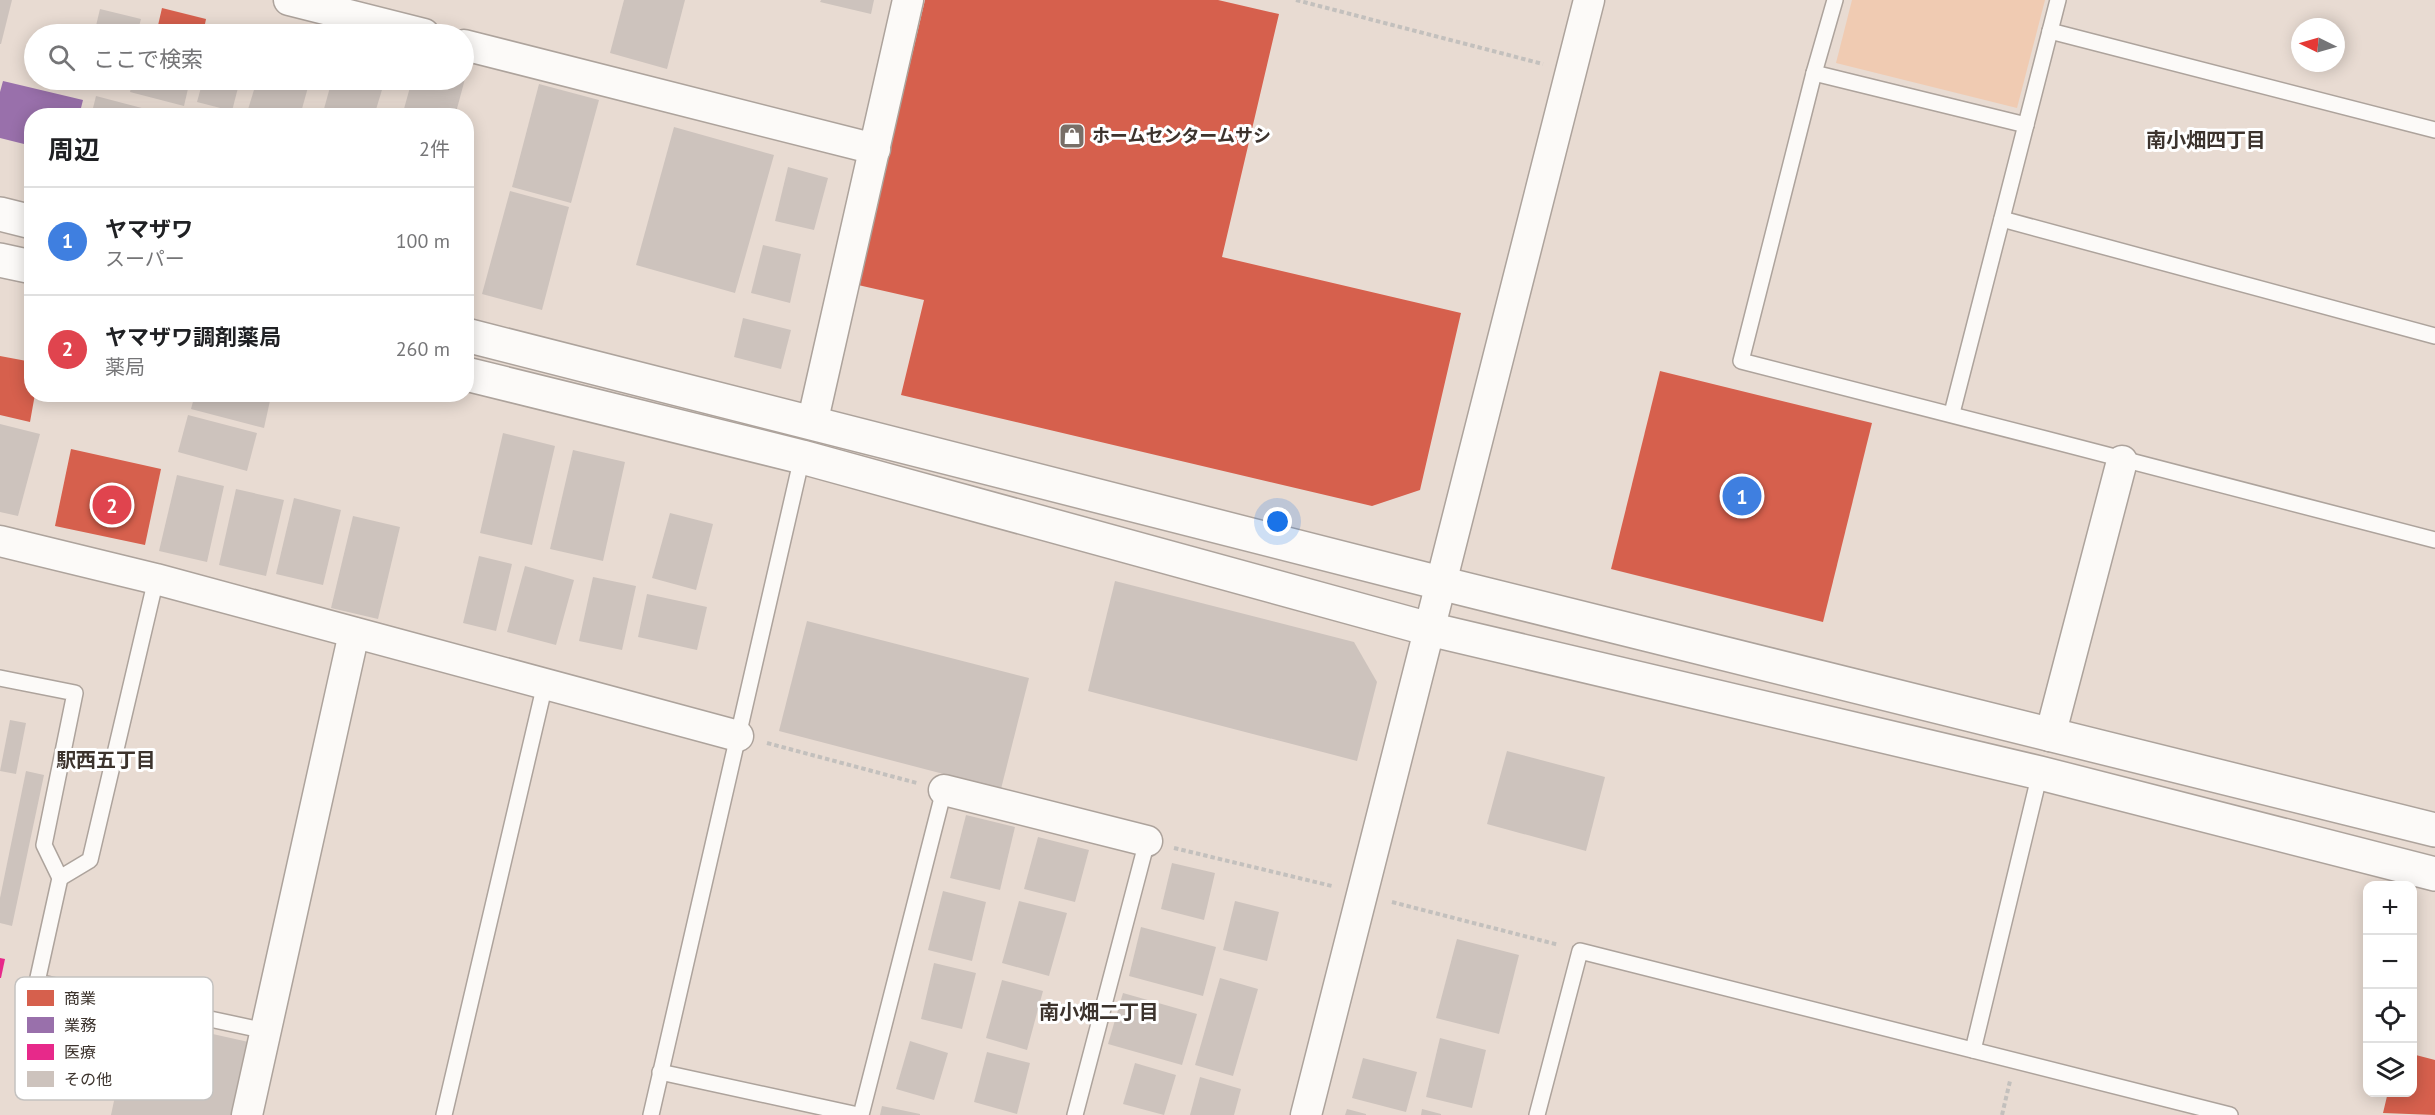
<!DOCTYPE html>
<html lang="ja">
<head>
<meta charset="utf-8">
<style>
	body { margin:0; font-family:"PT Sans","Noto Sans JP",sans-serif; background:#f6f6f6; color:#202124 }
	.controls { position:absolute; right:18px; bottom:18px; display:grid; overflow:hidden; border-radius:12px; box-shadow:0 3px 15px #0003 }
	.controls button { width:54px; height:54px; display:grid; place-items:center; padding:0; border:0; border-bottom:2px solid #e0e0e0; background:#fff; color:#202124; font:30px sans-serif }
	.compass { position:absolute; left:2291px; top:18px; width:54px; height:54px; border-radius:50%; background:#fff; box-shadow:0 3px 15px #0003; rotate:275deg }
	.you { position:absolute; left:1278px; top:522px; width:21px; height:21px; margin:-15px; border:4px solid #fff; border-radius:50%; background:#1a73e8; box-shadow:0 0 0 9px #1a73e833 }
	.badge { display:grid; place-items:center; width:39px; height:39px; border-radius:50%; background:#786e67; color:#fff; font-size:20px; font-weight:700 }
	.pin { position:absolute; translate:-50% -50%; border:3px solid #fff; box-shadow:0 2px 6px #0006 }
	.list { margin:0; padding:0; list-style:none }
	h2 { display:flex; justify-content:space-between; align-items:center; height:78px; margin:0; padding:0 24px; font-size:26px }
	h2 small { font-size:20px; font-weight:400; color:#757577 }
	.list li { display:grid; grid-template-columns:39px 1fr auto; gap:18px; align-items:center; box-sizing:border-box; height:108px; padding:0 24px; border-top:2px solid #e0e0e0 }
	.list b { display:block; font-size:22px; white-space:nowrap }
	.list p { margin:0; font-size:20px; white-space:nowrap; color:#757577 }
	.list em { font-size:20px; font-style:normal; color:#757577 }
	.icon { flex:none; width:33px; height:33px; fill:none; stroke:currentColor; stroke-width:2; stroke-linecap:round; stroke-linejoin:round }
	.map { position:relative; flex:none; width:2435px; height:1115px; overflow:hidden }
	.search { position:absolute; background:#fff; box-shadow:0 3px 15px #0003; left:24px; top:24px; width:450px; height:66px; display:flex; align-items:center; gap:15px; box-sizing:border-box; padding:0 21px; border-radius:33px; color:#757577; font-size:22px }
	.panel { position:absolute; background:#fff; box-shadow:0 3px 15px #0003; left:24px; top:108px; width:450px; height:294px; border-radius:24px }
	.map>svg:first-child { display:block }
	.green { fill:#f0cbb2 }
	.shops { fill:#d6604d }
	.offices { fill:#9970ab }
	.health { fill:#e7298a }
	.building { fill:#cdc3bd }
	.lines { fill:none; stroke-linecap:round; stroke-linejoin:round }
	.service-casing { stroke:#ada39c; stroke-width:18 }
	.minor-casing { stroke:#ada39c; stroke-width:33 }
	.tertiary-casing { stroke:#ada39c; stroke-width:36 }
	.path { stroke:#c3c0bd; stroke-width:4; stroke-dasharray:4.5 3; stroke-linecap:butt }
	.service { stroke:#fcfaf8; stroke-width:15 }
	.minor { stroke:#fcfaf8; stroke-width:30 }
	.tertiary { stroke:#fcfaf8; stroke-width:33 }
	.labels { text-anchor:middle; stroke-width:6; stroke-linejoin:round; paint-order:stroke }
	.poi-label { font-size:18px; font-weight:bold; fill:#3c332d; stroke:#fff; text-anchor:start }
	.neighbourhood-label { font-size:20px; font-weight:bold; fill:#3c332d; stroke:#fff }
	.key { fill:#fff; stroke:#c4c2c0; stroke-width:1.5 }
	.key-label { font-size:16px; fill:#3c332d }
</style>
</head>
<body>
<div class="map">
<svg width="2435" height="1115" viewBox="0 0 2435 1115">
	<rect width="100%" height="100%" fill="#e8dbd2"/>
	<path class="green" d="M 1852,0 L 2045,0 L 2017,108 L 1836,63 Z"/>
	<g class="shops">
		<path d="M 925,0 L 1218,0 L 1279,14 L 1222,257 L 1461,313 L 1420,490 L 1372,506 L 901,395 L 924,300 L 858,285 Z"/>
		<path d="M 162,8 L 206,19 L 203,34 L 156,34 Z"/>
		<path d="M 0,356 L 32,362 L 32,394 L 35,394 L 30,422 L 0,415 Z"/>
		<path d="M 1660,371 L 1872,423 L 1823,622 L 1611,569 Z"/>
		<path d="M 71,449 L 161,469 L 145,545 L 55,526 Z"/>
		<path d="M 2412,1054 L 2435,1060 L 2435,1115 L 2383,1113 L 2388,1092 L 2412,1092 Z"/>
	</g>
	<path class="offices" d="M 3,81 L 83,100 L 79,116 L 32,116 L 32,146 L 0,138 L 0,92 Z"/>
	<path class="health" d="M 0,958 L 5,959 L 1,978 L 0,978 Z"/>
	<g class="building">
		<path d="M 0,0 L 12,0 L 1,44 L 0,44 Z"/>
		<path d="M 624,0 L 685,0 L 667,69 L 610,53 Z"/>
		<path d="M 821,0 L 874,0 L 871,14 L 820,2 Z"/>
		<path d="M 100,9 L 141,19 L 137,34 L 94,34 Z"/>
		<path d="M 216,29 L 234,34 L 215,34 Z"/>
		<path d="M 464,63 L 469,64 L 455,116 L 402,116 L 412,80 L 464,80 Z"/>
		<path d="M 84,80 L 126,80 L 124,90 Z"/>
		<path d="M 133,80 L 190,80 L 184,106 L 130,92 Z"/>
		<path d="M 203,80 L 240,80 L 232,111 L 197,102 Z"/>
		<path d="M 257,80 L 310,80 L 300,116 L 246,116 Z"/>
		<path d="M 332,80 L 385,80 L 374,116 L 322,116 Z"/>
		<path d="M 539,84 L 599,100 L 571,203 L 512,187 Z"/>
		<path d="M 96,96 L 157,112 L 156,116 L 91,116 Z"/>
		<path d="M 674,127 L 774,155 L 735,293 L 636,265 Z"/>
		<path d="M 788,167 L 828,178 L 814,230 L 775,221 Z"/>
		<path d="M 510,191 L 569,207 L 542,310 L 482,294 Z"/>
		<path d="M 763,245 L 801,254 L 790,303 L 751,293 Z"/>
		<path d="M 743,318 L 791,330 L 781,369 L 734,357 Z"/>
		<path d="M 195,394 L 267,394 L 271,396 L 264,428 L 191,409 Z"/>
		<path d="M 188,415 L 257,433 L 247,471 L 178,452 Z"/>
		<path d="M 0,424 L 40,434 L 18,516 L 0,512 Z"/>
		<path d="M 503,433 L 555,446 L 532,545 L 480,533 Z"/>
		<path d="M 573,450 L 625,462 L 603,561 L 550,549 Z"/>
		<path d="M 177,475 L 224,486 L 207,562 L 159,551 Z"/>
		<path d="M 236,489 L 284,500 L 266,576 L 219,565 Z"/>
		<path d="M 294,498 L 341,510 L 323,585 L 276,574 Z"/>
		<path d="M 670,513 L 713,524 L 696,590 L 652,578 Z"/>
		<path d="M 353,516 L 400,527 L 378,619 L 331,608 Z"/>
		<path d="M 479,556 L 512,564 L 496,631 L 463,623 Z"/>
		<path d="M 525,566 L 574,580 L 556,645 L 507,632 Z"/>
		<path d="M 593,577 L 636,586 L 622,650 L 579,641 Z"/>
		<path d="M 1115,581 L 1354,642 L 1377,682 L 1357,761 L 1088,691 Z"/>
		<path d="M 647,594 L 707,607 L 697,650 L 638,637 Z"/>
		<path d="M 807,621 L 1029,678 L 1001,789 L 779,731 Z"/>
		<path d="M 10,720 L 26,723 L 16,774 L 0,771 Z"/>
		<path d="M 1507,751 L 1605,777 L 1586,851 L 1487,824 Z"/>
		<path d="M 26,771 L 44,775 L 12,926 L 0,923 L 0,898 Z"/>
		<path d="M 966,815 L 1015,827 L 1000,890 L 950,878 Z"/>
		<path d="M 1038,837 L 1089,850 L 1075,902 L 1024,889 Z"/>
		<path d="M 1172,863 L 1215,873 L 1204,920 L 1161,909 Z"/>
		<path d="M 943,891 L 986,902 L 972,961 L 928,950 Z"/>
		<path d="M 1019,901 L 1067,913 L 1049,976 L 1002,963 Z"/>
		<path d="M 1235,901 L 1279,912 L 1267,961 L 1223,950 Z"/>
		<path d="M 1141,927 L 1216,947 L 1203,996 L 1129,976 Z"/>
		<path d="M 1457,939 L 1519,955 L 1499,1034 L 1436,1018 Z"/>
		<path d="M 934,963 L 976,973 L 962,1029 L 921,1019 Z"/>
		<path d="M 1220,978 L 1258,989 L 1233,1076 L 1195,1065 Z"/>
		<path d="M 1002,980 L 1043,991 L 1027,1050 L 986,1038 Z"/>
		<path d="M 1123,993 L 1197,1014 L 1182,1065 L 1108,1044 Z"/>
		<path d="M 132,1016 L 253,1043 L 237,1115 L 111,1115 Z"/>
		<path d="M 1440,1038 L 1486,1050 L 1472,1108 L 1426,1097 Z"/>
		<path d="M 910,1041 L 948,1053 L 934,1100 L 896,1089 Z"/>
		<path d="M 987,1052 L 1030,1063 L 1017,1114 L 974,1102 Z"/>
		<path d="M 1363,1058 L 1417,1072 L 1406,1112 L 1352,1098 Z"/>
		<path d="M 1135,1063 L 1176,1075 L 1164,1115 L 1123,1104 Z"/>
		<path d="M 1200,1077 L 1241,1089 L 1234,1115 L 1190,1115 Z"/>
		<path d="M 882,1106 L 920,1114 L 920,1115 L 880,1115 Z"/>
		<path d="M 1347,1109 L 1366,1114 L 1366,1115 L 1345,1115 Z"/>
		<path d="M 1422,1109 L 1441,1114 L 1441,1115 L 1421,1115 Z"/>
	</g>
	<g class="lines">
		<g class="service-casing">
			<g id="service">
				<path d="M 1835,0 L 1814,73 L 1741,361 C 1973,419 2203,481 2435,540"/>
				<path d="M 2050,31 L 2435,130"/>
				<path d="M 1814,73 L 2026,125"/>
				<path d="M 2002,219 L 2435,336"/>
				<path d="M 1952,413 L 2058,0"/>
				<path d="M 0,678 L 75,693 L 44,845 L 60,878 L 37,982 L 266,1031"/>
				<path d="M 60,878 L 90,860 L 156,579"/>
				<path d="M 1973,1050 L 2040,773"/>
				<path d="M 660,1072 L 858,1115"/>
				<path d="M 444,1115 L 545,684"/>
				<path d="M 651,1115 L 802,457"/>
				<path d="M 861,1115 L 944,790"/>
				<path d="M 1075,1115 L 1147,841"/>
				<path d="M 1537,1115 L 1580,951 L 2230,1115"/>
			</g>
		</g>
		<g class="minor-casing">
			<g id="minor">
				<path d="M 289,0 L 424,34"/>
				<path d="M 464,45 L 875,149"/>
				<path d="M 812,424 L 908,0"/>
				<path d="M 0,541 L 156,579 L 738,736"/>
				<path d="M 2050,736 L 2122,461"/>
				<path d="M 944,790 L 1147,841"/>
				<path d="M 247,1115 L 354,633"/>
				<path d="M 1306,1115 L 1589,0"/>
			</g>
		</g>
		<g class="tertiary-casing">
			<g id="tertiary">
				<path d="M 0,214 L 32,222"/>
				<path d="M 0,260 L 32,267"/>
				<path d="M 466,335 L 1440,583 L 2435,830"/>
				<path d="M 466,374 L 802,457 L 1429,629 L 2040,773 L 2435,874"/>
			</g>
		</g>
		<g class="path">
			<path d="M 1296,0 L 1543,64"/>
			<path d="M 767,743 L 917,783"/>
			<path d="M 1174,848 L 1332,886"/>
			<path d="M 1392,902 L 1559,945"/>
			<path d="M 2002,1115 L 2010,1081"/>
		</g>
		<use href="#service" class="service"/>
		<use href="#minor" class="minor"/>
		<use href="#tertiary" class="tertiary"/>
	</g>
	<defs>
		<g id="shop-square" transform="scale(1.35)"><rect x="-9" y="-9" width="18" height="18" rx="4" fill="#786e67" stroke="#fff"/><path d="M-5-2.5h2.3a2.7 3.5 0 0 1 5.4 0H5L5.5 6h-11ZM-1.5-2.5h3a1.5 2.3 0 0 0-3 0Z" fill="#fff"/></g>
	</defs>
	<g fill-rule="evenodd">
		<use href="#shop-square" x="1072" y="136"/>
	</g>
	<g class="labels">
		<g class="poi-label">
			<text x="1092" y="142">ホームセンタームサシ</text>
		</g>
		<g class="neighbourhood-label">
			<text x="2206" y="147">南小畑四丁目</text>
			<text x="106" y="767">駅西五丁目</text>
			<text x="1099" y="1019">南小畑二丁目</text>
		</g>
	</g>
	<rect x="15" y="977" width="198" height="123" rx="9" class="key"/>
	<rect x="27" y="990" width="27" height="16" fill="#d6604d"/>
	<rect x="27" y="1017" width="27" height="16" fill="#9970ab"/>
	<rect x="27" y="1044" width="27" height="16" fill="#e7298a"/>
	<rect x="27" y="1071" width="27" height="16" fill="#cdc3bd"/>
	<g class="key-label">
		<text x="64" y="1004">商業</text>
		<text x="64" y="1031">業務</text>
		<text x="64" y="1058">医療</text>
		<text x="64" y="1085">その他</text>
	</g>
</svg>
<div class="controls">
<button>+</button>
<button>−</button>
<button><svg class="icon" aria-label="locate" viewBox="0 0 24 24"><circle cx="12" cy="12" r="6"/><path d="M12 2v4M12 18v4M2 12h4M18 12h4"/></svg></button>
<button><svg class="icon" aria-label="layers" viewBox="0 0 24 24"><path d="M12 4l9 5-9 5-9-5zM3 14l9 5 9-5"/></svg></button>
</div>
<svg class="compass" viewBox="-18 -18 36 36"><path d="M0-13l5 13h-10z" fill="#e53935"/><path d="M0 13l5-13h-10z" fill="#757577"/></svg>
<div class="you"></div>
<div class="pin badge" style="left:1742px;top:496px;background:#3f7fe0">1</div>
<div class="pin badge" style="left:112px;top:505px;background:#e0444e">2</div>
<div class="search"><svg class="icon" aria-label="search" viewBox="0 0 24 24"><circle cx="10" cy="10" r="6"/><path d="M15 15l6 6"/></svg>ここで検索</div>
<section class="panel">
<h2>周辺<small>2件</small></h2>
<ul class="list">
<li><span class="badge" style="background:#3f7fe0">1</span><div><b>ヤマザワ</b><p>スーパー</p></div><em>100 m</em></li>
<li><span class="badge" style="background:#e0444e">2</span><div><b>ヤマザワ調剤薬局</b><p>薬局</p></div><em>260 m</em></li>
</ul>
</section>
</div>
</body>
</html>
